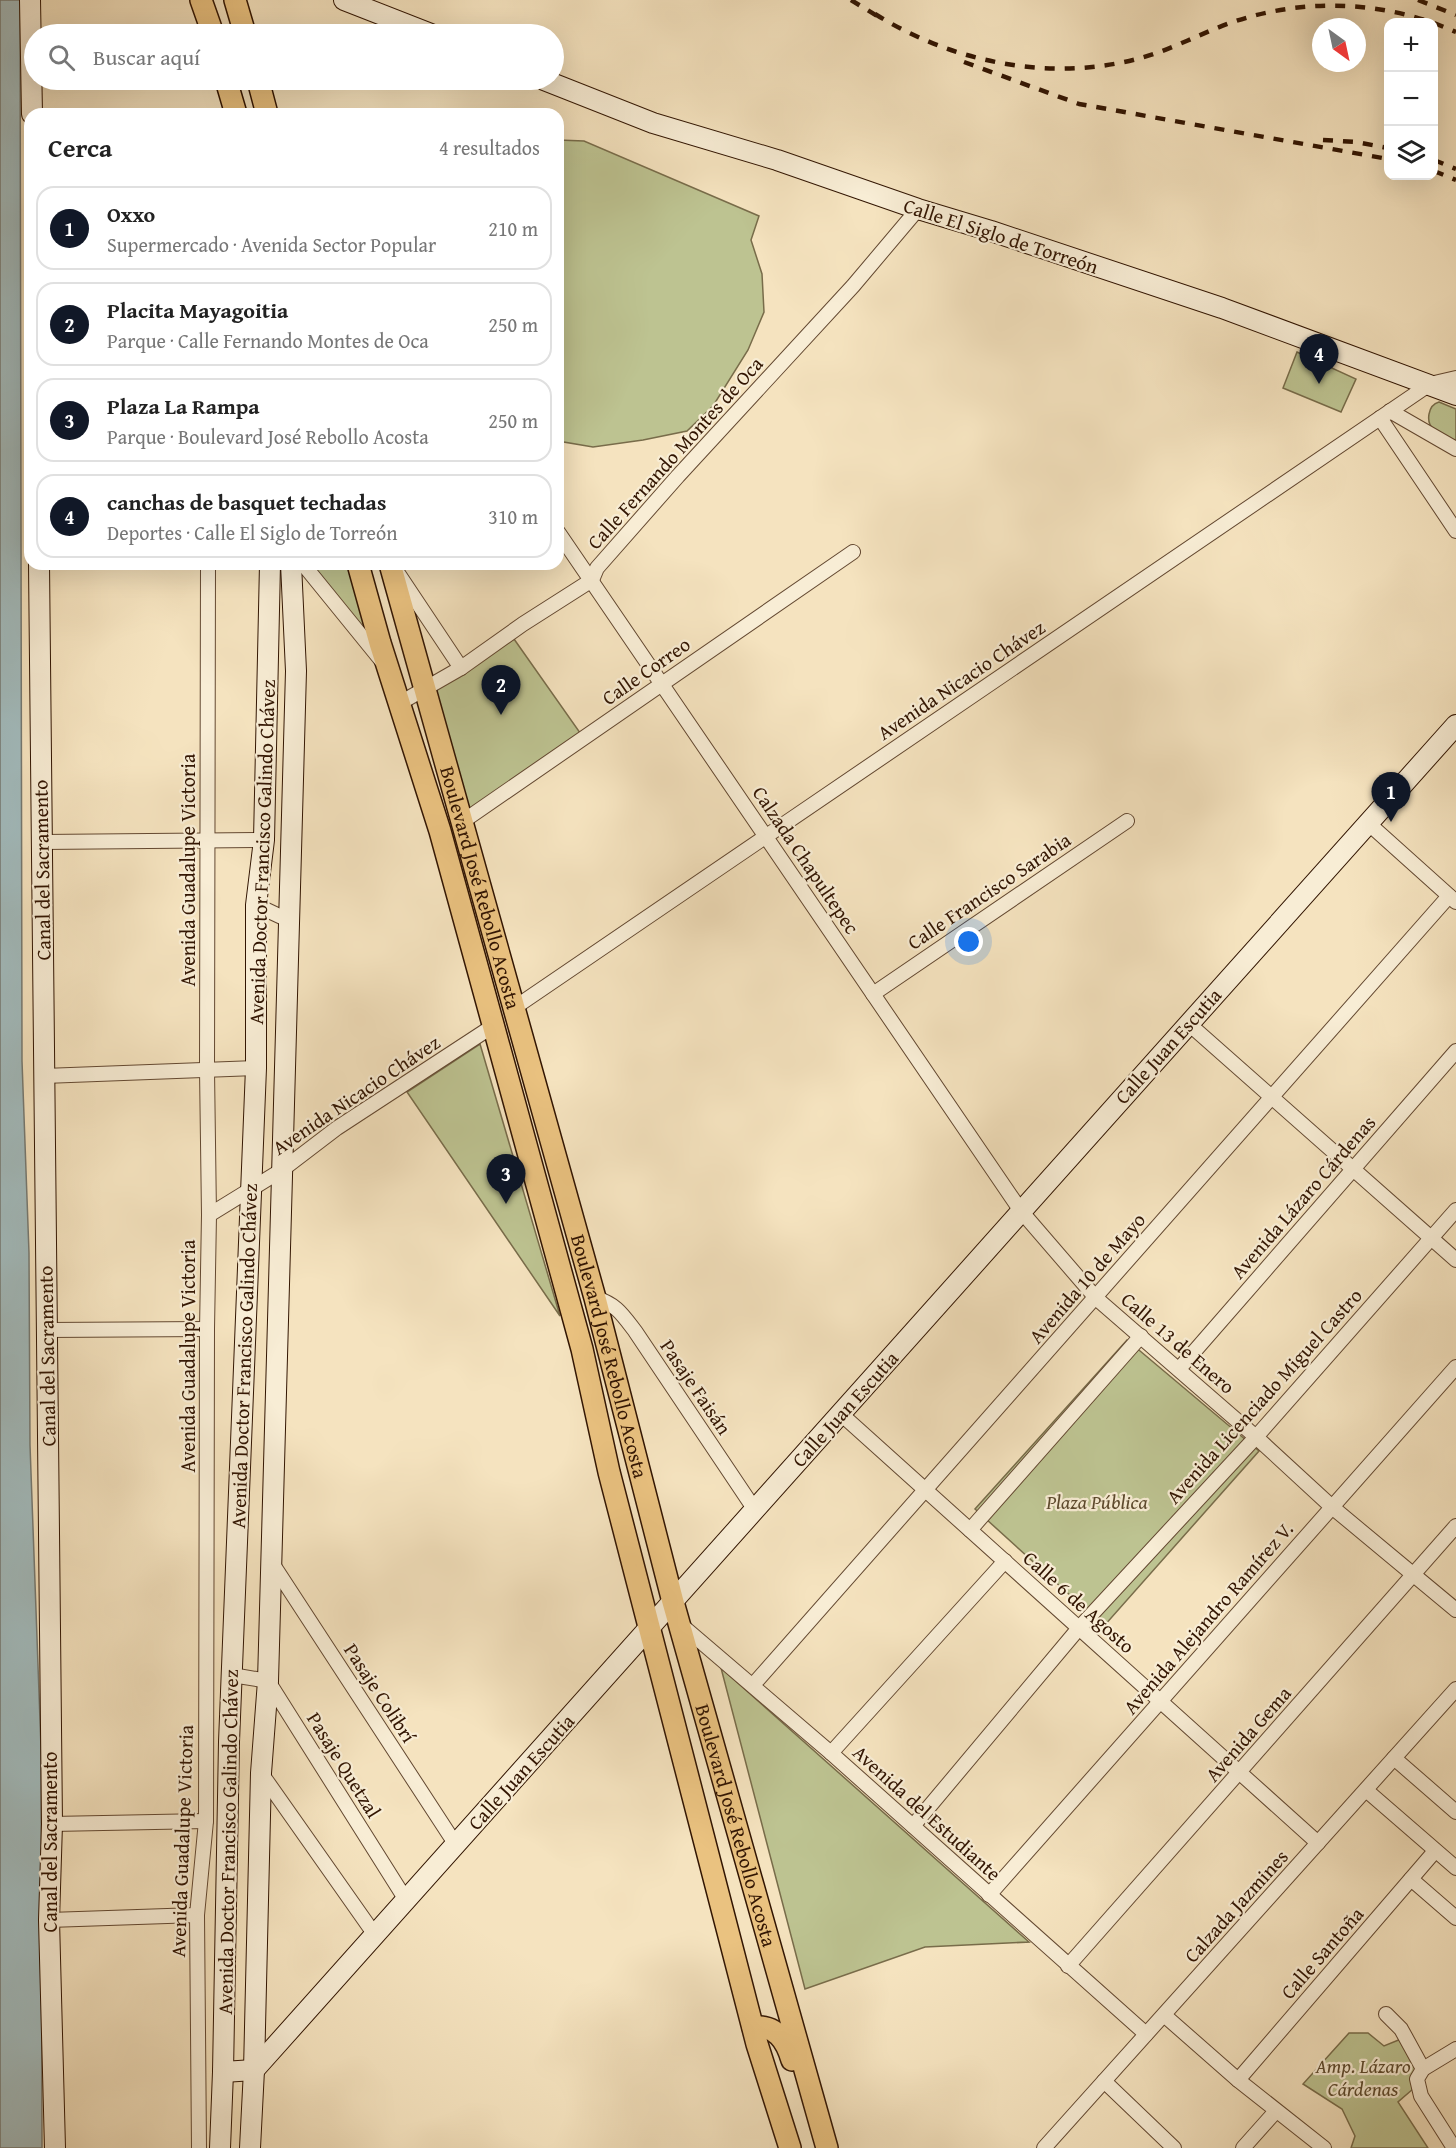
<!DOCTYPE html>
<html lang="es">
<head>
<meta charset="utf-8">
<style>
	body { margin:0; font-family:"Gentium Book Plus",serif; background:#f2f2f2; color:#222 }
	.controls { position:absolute; right:18px; top:18px; display:grid; overflow:hidden; border-radius:12px; box-shadow:0 6px 24px #0002 }
	.controls button { width:54px; height:54px; display:grid; place-items:center; padding:0; border:0; border-bottom:2px solid #e0e0e0; background:#fff; color:#222; font:30px sans-serif }
	.compass { position:absolute; left:1312px; top:18px; width:54px; height:54px; border-radius:50%; background:#fff; box-shadow:0 6px 24px #0002; rotate:147deg }
	.you { position:absolute; left:969px; top:942px; width:21px; height:21px; margin:-15px; border:4px solid #fff; border-radius:50%; background:#1a73e8; box-shadow:0 0 0 9px #1a73e833 }
	.badge { display:grid; place-items:center; width:39px; height:39px; border-radius:50%; background:#111827; color:#fff; font-size:20px; font-weight:700 }
	.pin { position:absolute; translate:-50% -50px; filter:drop-shadow(0 2px 3px #0008) }
	.pin::after { content:''; position:absolute; top:32px; width:21px; height:18px; background:inherit; clip-path:polygon(0 0,100% 0,50% 100%) }
	.list { margin:0; padding:0; list-style:none }
	h2 { display:flex; justify-content:space-between; align-items:center; height:78px; margin:0; padding:0 24px; font-size:26px }
	h2 small { font-size:20px; font-weight:400; color:#767676 }
	.list li { display:grid; grid-template-columns:39px 1fr auto; gap:18px; align-items:center; box-sizing:border-box; height:84px; margin:0 12px 12px; padding:0 12px; border:2px solid #e0e0e0; border-radius:18px }
	.list b { display:block; font-size:22px; white-space:nowrap }
	.list p { margin:0; font-size:20px; white-space:nowrap; color:#767676 }
	.list em { font-size:20px; font-style:normal; color:#767676 }
	.icon { flex:none; width:33px; height:33px; fill:none; stroke:currentColor; stroke-width:2; stroke-linecap:round; stroke-linejoin:round }
	.map { position:relative; flex:none; width:1456px; height:2148px; overflow:hidden }
	.search { position:absolute; background:#fff; box-shadow:0 6px 24px #0002; left:24px; top:24px; width:540px; height:66px; display:flex; align-items:center; gap:15px; box-sizing:border-box; padding:0 21px; border-radius:33px; color:#767676; font-size:22px }
	.panel { position:absolute; background:#fff; box-shadow:0 6px 24px #0002; left:24px; top:108px; width:540px; height:462px; border-radius:18px }
	.map>svg:first-child { display:block }
	.green { fill:#bdc391; stroke:#786c4a; stroke-width:1.5 }
	.water { fill:#a2bbbd; stroke:#757972; stroke-width:1.5 }
	.lines { fill:none; stroke-linecap:round; stroke-linejoin:round }
	.street-casing { stroke:#634831; stroke-width:16 }
	.secondary-casing { stroke:#321502; stroke-width:22 }
	.primary-casing { stroke:#321502; stroke-width:24 }
	.street { stroke:#f8edd5; stroke-width:14 }
	.secondary { stroke:#f8edd5; stroke-width:20 }
	.primary { stroke:#eac280; stroke-width:21 }
	.rail { stroke:#321502; stroke-width:4.5; stroke-dasharray:10 10; stroke-linecap:butt }
	.labels { text-anchor:middle; stroke-width:4.5; stroke-linejoin:round; paint-order:stroke }
	.street-label { font-size:20px; fill:#321502; stroke:#f8edd5 }
	.park-label { font-size:20px; font-style:italic; fill:#5c492d; stroke:#f8edd5 }
</style>
</head>
<body>
<div class="map">
<svg width="1456" height="2148" viewBox="0 0 1456 2148">
	<rect width="100%" height="100%" fill="#f5e3bf"/>
	<filter id="stains"><feTurbulence type="fractalNoise" baseFrequency=".00333" numOctaves="4"/><feColorMatrix values="0 0 0 0 .2 0 0 0 0 .09 0 0 0 0 .02 0 0 0 .5 -.17"/></filter>
	<radialGradient id="worn" r=".72"><stop offset=".6" stop-color="#630" stop-opacity="0"/><stop offset="1" stop-color="#630" stop-opacity=".3"/></radialGradient>
	<g class="green">
		<path d="M 558,140 L 584,141 L 759,216 L 751,240 L 762,274 L 764,312 L 748,350 L 713,406 L 687,431 L 643,440 L 593,447 L 558,441 Z"/>
		<path d="M 1297,352 L 1356,379 L 1341,412 L 1283,388 Z"/>
		<path d="M 1439,402 L 1456,409 L 1456,441 C 1450,438 1439,435 1434,430 C 1425,422 1428,405 1439,402 Z"/>
		<path d="M 310,564 L 350,564 L 372,645 Z"/>
		<path d="M 514,639 L 583,737 L 462,818 L 429,694 Z"/>
		<path d="M 480,1044 L 560,1316 L 407,1092 Z"/>
		<path d="M 1127,1340 L 1259,1451 L 1104,1626 L 975,1509 Z"/>
		<path d="M 721,1668 L 1029,1942 L 925,1947 L 805,1989 Z"/>
		<path d="M 1349,2033 L 1368,2033 L 1384,2046 L 1401,2039 L 1415,2069 L 1413,2089 L 1398,2102 L 1428,2148 L 1351,2148 L 1355,2136 L 1342,2109 L 1303,2084 Z"/>
	</g>
	<path class="water" d="M 0,0 L 20,0 L 22,1061 L 29,1253 L 30,1445 L 41,1748 L 42,2148 L 0,2148 Z"/>
	<g class="lines">
		<g class="street-casing">
			<g id="street">
				<path d="M 1390,411 L 1456,449"/>
				<path d="M 1380,418 L 1456,531"/>
				<path d="M 558,532 L 1021,1211 L 1096,1298 L 1256,1437 L 1332,1507 L 1456,1610"/>
				<path d="M 303,564 L 381,660"/>
				<path d="M 397,572 L 461,668"/>
				<path d="M 400,703 L 461,668 L 523,624 L 592,580 L 597,568 L 678,476 L 853,286 L 918,209"/>
				<path d="M 462,822 L 853,552"/>
				<path d="M 1368,823 L 1456,902"/>
				<path d="M 42,842 L 264,840"/>
				<path d="M 256,905 L 288,920"/>
				<path d="M 873,994 L 1127,821"/>
				<path d="M 514,1008 L 1430,384 L 1456,378"/>
				<path d="M 1189,1024 L 1456,1260"/>
				<path d="M 44,1076 L 256,1068"/>
				<path d="M 209,1215 L 282,1170 L 337,1128 L 493,1026"/>
				<path d="M 595,1298 C 616,1304 622,1314 635,1331 L 755,1510"/>
				<path d="M 47,1330 L 207,1329"/>
				<path d="M 1179,1369 L 1456,1051"/>
				<path d="M 841,1414 L 1318,1843"/>
				<path d="M 970,1530 L 1141,1336"/>
				<path d="M 272,1563 L 456,1845"/>
				<path d="M 679,1623 L 831,1753 L 1146,2034"/>
				<path d="M 232,1675 L 268,1681 L 406,1900"/>
				<path d="M 753,1685 L 1449,896"/>
				<path d="M 831,1753 L 1005,1561"/>
				<path d="M 1394,1758 L 1456,1812"/>
				<path d="M 261,1773 L 375,1935"/>
				<path d="M 1366,1790 L 1456,1868"/>
				<path d="M 52,1824 L 206,1821"/>
				<path d="M 913,1826 L 1079,1628 L 1256,1437 L 1456,1210"/>
				<path d="M 1411,1879 L 1456,1918"/>
				<path d="M 989,1895 L 1456,1367"/>
				<path d="M 49,1920 L 197,1915"/>
				<path d="M 1068,1966 L 1456,1526"/>
				<path d="M 1386,2014 L 1401,2029 L 1423,2069"/>
				<path d="M 1164,2015 L 1238,2080 L 1324,2148"/>
				<path d="M 1238,2080 L 1435,1851"/>
				<path d="M 1104,2081 L 1174,2148"/>
				<path d="M 199,2148 L 197,1915 L 206,1821 L 207,1329 L 209,1215 L 207,1070 L 208,564"/>
				<path d="M 1044,2148 L 1456,1689"/>
				<path d="M 1243,2148 L 1276,2111"/>
				<path d="M 1454,2148 L 1421,2096 L 1417,2079 L 1423,2069 L 1456,2049"/>
			</g>
		</g>
		<g class="secondary-casing">
			<g id="secondary">
				<path d="M 30,0 L 32,114"/>
				<path d="M 344,0 L 431,34"/>
				<path d="M 544,80 L 653,123 L 777,160 L 918,209 L 991,231 L 1222,308 L 1456,395"/>
				<path d="M 39,564 L 52,1824 L 49,1920 L 55,2148"/>
				<path d="M 223,2072 L 254,2070 L 1456,725"/>
				<path d="M 220,2148 L 223,2072 L 229,1742 L 256,1068 L 256,905 L 264,840 L 270,564"/>
				<path d="M 250,2148 L 254,2070 L 261,1773 L 268,1681 L 296,671 L 291,564"/>
			</g>
		</g>
		<g class="primary-casing">
			<g id="primary">
				<path d="M 201,0 L 213,34"/>
				<path d="M 235,0 L 245,34"/>
				<path d="M 226,80 L 236,114"/>
				<path d="M 258,80 L 267,114"/>
				<path d="M 358,564 L 380,643 L 440,831 L 582,1349 L 609,1472 L 757,2044 L 790,2148"/>
				<path id="s1" d="M 390,564 L 595,1298 L 673,1602 L 827,2148"/>
				<path d="M 753,2027 C 776,2025 786,2040 792,2060"/>
			</g>
		</g>
		<use href="#street" class="street"/>
		<use href="#secondary" class="secondary"/>
		<use href="#primary" class="primary"/>
		<g class="rail">
			<path d="M 851,0 L 882,19"/>
			<path d="M 1418,0 L 1456,15"/>
			<path d="M 875,14 C 952,62 1048,82 1137,59 C 1169,51 1199,34 1230,23 C 1296,0 1366,0 1431,22"/>
			<path d="M 1434,23 L 1456,32"/>
			<path d="M 964,62 L 1079,104 L 1388,159"/>
			<path d="M 1323,140 L 1356,142 L 1388,148"/>
			<path d="M 1434,160 L 1456,169"/>
			<path d="M 1434,171 L 1456,180"/>
		</g>
	</g>
	<g class="labels">
		<g class="street-label">
			<text transform="translate(1001 236) rotate(18)" y="7">Calle El Siglo de Torreón</text>
			<text transform="translate(675 453) rotate(-48)" y="7">Calle Fernando Montes de Oca</text>
			<text transform="translate(646 671) rotate(-35)" y="7">Calle Correo</text>
			<text transform="translate(961 680) rotate(-34)" y="7">Avenida Nicacio Chávez</text>
			<text transform="translate(262 852) rotate(-88)" y="7">Avenida Doctor Francisco Galindo Chávez</text>
			<text transform="translate(806 860) rotate(56)" y="7">Calzada Chapultepec</text>
			<text transform="translate(42 870) rotate(-91)" y="7">Canal del Sacramento</text>
			<text transform="translate(188 870) rotate(-90)" y="7">Avenida Guadalupe Victoria</text>
			<text dy="7" stroke="none"><textPath href="#s1" startOffset="336">Boulevard José Rebollo Acosta</textPath></text>
			<text transform="translate(989 891) rotate(-34)" y="7">Calle Francisco Sarabia</text>
			<text transform="translate(1168 1046) rotate(-48)" y="7">Calle Juan Escutia</text>
			<text transform="translate(356 1095) rotate(-34)" y="7">Avenida Nicacio Chávez</text>
			<text transform="translate(1303 1197) rotate(-49)" y="7">Avenida Lázaro Cárdenas</text>
			<text transform="translate(1087 1278) rotate(-49)" y="7">Avenida 10 de Mayo</text>
			<text transform="translate(1178 1343) rotate(41)" y="7">Calle 13 de Enero</text>
			<text transform="translate(47 1356) rotate(-91)" y="7">Canal del Sacramento</text>
			<text transform="translate(188 1356) rotate(-90)" y="7">Avenida Guadalupe Victoria</text>
			<text transform="translate(244 1356) rotate(-88)" y="7">Avenida Doctor Francisco Galindo Chávez</text>
			<text dy="7" stroke="none"><textPath href="#s1" startOffset="822">Boulevard José Rebollo Acosta</textPath></text>
			<text transform="translate(696 1387) rotate(56)" y="7">Pasaje Faisán</text>
			<text transform="translate(1264 1396) rotate(-48)" y="7">Avenida Licenciado Miguel Castro</text>
			<text transform="translate(845 1409) rotate(-48)" y="7">Calle Juan Escutia</text>
			<text transform="translate(1079 1602) rotate(42)" y="7">Calle 6 de Agosto</text>
			<text transform="translate(1208 1618) rotate(-49)" y="7">Avenida Alejandro Ramírez V.</text>
			<text transform="translate(380 1693) rotate(57)" y="7">Pasaje Colibrí</text>
			<text transform="translate(1248 1734) rotate(-49)" y="7">Avenida Gema</text>
			<text transform="translate(344 1765) rotate(58)" y="7">Pasaje Quetzal</text>
			<text transform="translate(521 1772) rotate(-48)" y="7">Calle Juan Escutia</text>
			<text transform="translate(927 1813) rotate(42)" y="7">Avenida del Estudiante</text>
			<text dy="7" stroke="none"><textPath href="#s1" startOffset="1308">Boulevard José Rebollo Acosta</textPath></text>
			<text transform="translate(182 1841) rotate(-88)" y="7">Avenida Guadalupe Victoria</text>
			<text transform="translate(50 1842) rotate(-90)" y="7">Canal del Sacramento</text>
			<text transform="translate(228 1842) rotate(-89)" y="7">Avenida Doctor Francisco Galindo Chávez</text>
			<text transform="translate(1236 1906) rotate(-48)" y="7">Calzada Jazmines</text>
			<text transform="translate(1322 1953) rotate(-49)" y="7">Calle Santoña</text>
		</g>
		<g class="park-label">
			<text x="1097" y="1509">Plaza Pública</text>
			<text x="1363" y="2073">Amp. Lázaro<tspan x="1363" dy="23">Cárdenas</tspan></text>
		</g>
	</g>
	<rect width="100%" height="100%" filter="url(#stains)"/>
	<rect width="100%" height="100%" fill="url(#worn)"/>
</svg>
<div class="controls">
<button>+</button>
<button>−</button>
<button><svg class="icon" aria-label="layers" viewBox="0 0 24 24"><path d="M12 4l9 5-9 5-9-5zM3 14l9 5 9-5"/></svg></button>
</div>
<svg class="compass" viewBox="-18 -18 36 36"><path d="M0-13l5 13h-10z" fill="#e53935"/><path d="M0 13l5-13h-10z" fill="#767676"/></svg>
<div class="you"></div>
<div class="pin badge" style="left:1391px;top:822px">1</div>
<div class="pin badge" style="left:501px;top:715px">2</div>
<div class="pin badge" style="left:506px;top:1204px">3</div>
<div class="pin badge" style="left:1319px;top:384px">4</div>
<div class="search"><svg class="icon" aria-label="search" viewBox="0 0 24 24"><circle cx="10" cy="10" r="6"/><path d="M15 15l6 6"/></svg>Buscar aquí</div>
<section class="panel">
<h2>Cerca<small>4 resultados</small></h2>
<ul class="list">
<li><span class="badge">1</span><div><b>Oxxo</b><p>Supermercado · Avenida Sector Popular</p></div><em>210 m</em></li>
<li><span class="badge">2</span><div><b>Placita Mayagoitia</b><p>Parque · Calle Fernando Montes de Oca</p></div><em>250 m</em></li>
<li><span class="badge">3</span><div><b>Plaza La Rampa</b><p>Parque · Boulevard José Rebollo Acosta</p></div><em>250 m</em></li>
<li><span class="badge">4</span><div><b>canchas de basquet techadas</b><p>Deportes · Calle El Siglo de Torreón</p></div><em>310 m</em></li>
</ul>
</section>
</div>
</body>
</html>
